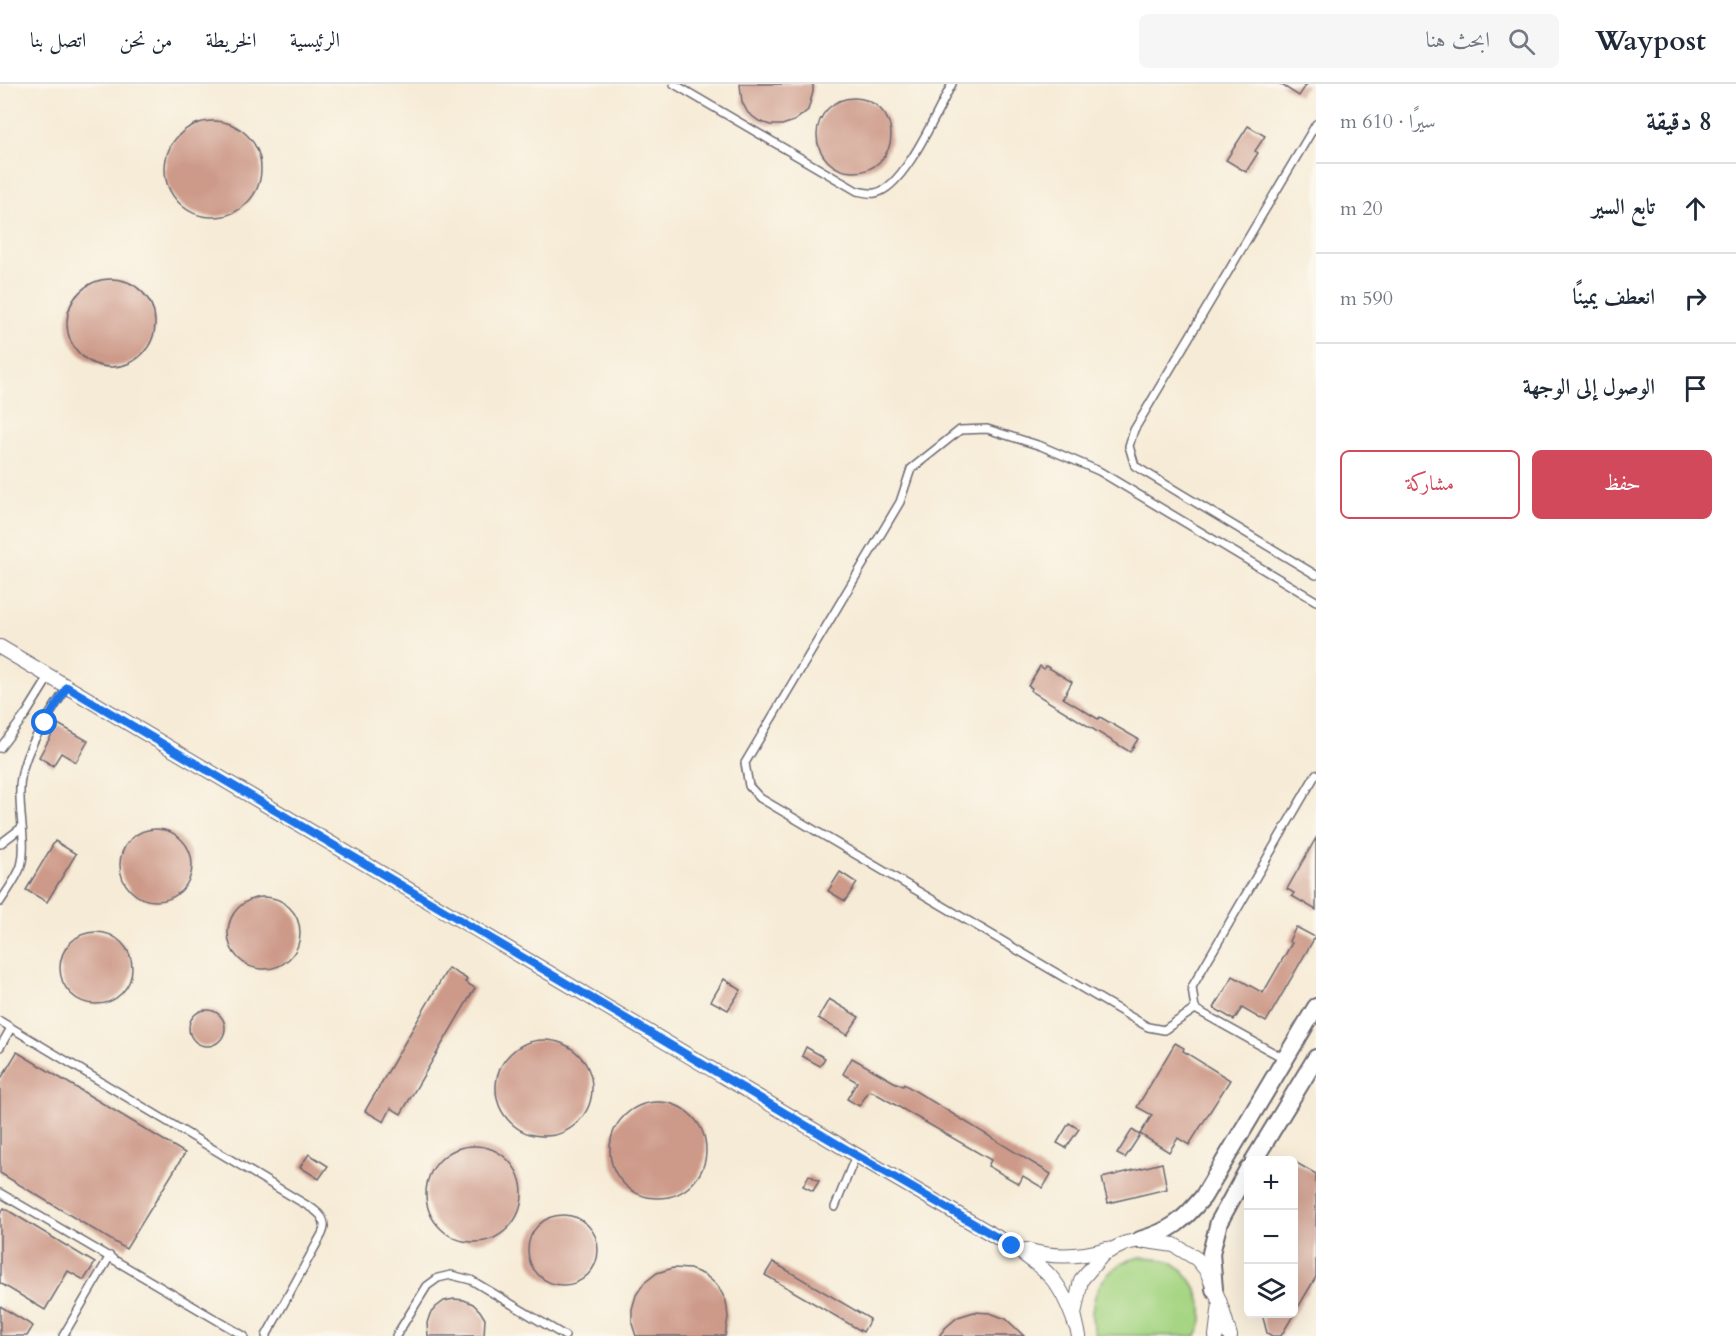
<!DOCTYPE html>
<html lang="ar">
<head>
<meta charset="utf-8">
<style>
	body { margin:0; font-family:Cardo,Amiri,serif; background:#f6f6f7; color:#1f2937; direction:rtl }
	.controls { position:absolute; right:18px; bottom:18px; display:grid; overflow:hidden; border-radius:9px; box-shadow:0 6px 24px #0002 }
	.controls button { width:54px; height:54px; display:grid; place-items:center; padding:0; border:0; border-bottom:2px solid #e0e1e3; background:#fff; color:#1f2937; font:30px sans-serif }
	.stop { position:absolute; width:18px; height:18px; margin:-14px; border:4px solid #1a73e8; border-radius:50%; background:#fff }
	.stop.end { background:#1a73e8; border-color:#fff; box-shadow:0 2px 6px #0008 }
	.list { margin:0; padding:0; list-style:none }
	h2 { display:flex; justify-content:space-between; align-items:center; height:78px; margin:0; padding:0 24px; font-size:26px }
	h2 small { font-size:20px; font-weight:400; color:#747a83 }
	.list li { display:grid; grid-template-columns:39px 1fr auto; gap:18px; align-items:center; box-sizing:border-box; height:90px; padding:0 24px; border-top:2px solid #e0e1e3 }
	.list b { display:block; font-size:22px; white-space:nowrap }
	.list em { font-size:20px; font-style:normal; color:#747a83 }
	.actions { display:flex; gap:12px; padding:18px 24px }
	.actions a { flex:1; padding:14px 0; border:2px solid #d1495b; border-radius:9px; text-align:center; font-size:21px; color:#d1495b }
	.actions .main { background:#d1495b; color:#fff }
	.icon { flex:none; width:33px; height:33px; fill:none; stroke:currentColor; stroke-width:2; stroke-linecap:round; stroke-linejoin:round }
	.map { position:relative; flex:none; width:1316px; height:1252px; overflow:hidden; direction:ltr }
	header { display:flex; align-items:center; gap:36px; box-sizing:border-box; height:84px; padding:0 30px; background:#fff; border-bottom:2px solid #e0e1e3 }
	header strong { font-size:28px }
	nav { display:flex; gap:33px; margin-inline-start:auto; font-size:21px }
	.search { width:420px; height:54px; background:#f6f6f7; display:flex; align-items:center; gap:15px; box-sizing:border-box; padding:0 21px; border-radius:9px; color:#747a83; font-size:22px }
	main { display:flex }
	aside { flex:1; background:#fff }
	.map>svg:first-child { display:block }
	.green { fill:#a6d583; stroke:#647c5f; stroke-width:1.5 }
	.building { fill:#cd9a89 }
	.lines { fill:none; stroke-linecap:round; stroke-linejoin:round }
	.service-casing { stroke:#6c6871; stroke-width:10 }
	.minor-casing { stroke:#6c6871; stroke-width:16 }
	.tertiary-casing { stroke:#6c6871; stroke-width:20 }
	.service { stroke:#fff; stroke-width:7 }
	.minor { stroke:#fff; stroke-width:14 }
	.tertiary { stroke:#fff; stroke-width:16 }
	.route { stroke:#1a73e8; stroke-width:8 }
</style>
</head>
<body>
<header>
<strong>Waypost</strong>
<div class="search"><svg class="icon" aria-label="search" viewBox="0 0 24 24"><circle cx="10" cy="10" r="6"/><path d="M15 15l6 6"/></svg>ابحث هنا</div>
<nav><a>الرئيسية</a><a>الخريطة</a><a>من نحن</a><a>اتصل بنا</a></nav>
</header>
<main>
<aside>
<h2>8 دقيقة<small>سيرًا · 610 m</small></h2>
<ul class="list">
<li><svg class="icon" aria-label="ahead" viewBox="0 0 24 24"><path d="M12 20V5M6 11l6-6 6 6"/></svg><div><b>تابع السير</b></div><em>20 m</em></li>
<li><svg class="icon" aria-label="right" viewBox="0 0 24 24"><path d="M7 20v-9h11M14 6l5 5-5 5"/></svg><div><b>انعطف يمينًا</b></div><em>590 m</em></li>
<li><svg class="icon" aria-label="arrive" viewBox="0 0 24 24"><path d="M6 21V4h12l-3 4 3 4H6"/></svg><div><b>الوصول إلى الوجهة</b></div></li>
</ul>
<div class="actions"><a class="main">حفظ</a><a>مشاركة</a></div>
</aside>
<div class="map">
<svg width="1316" height="1252" viewBox="0 0 1316 1252">
	<rect width="100%" height="100%" fill="#fbf7ec"/>
	<filter id="ink" filterUnits="userSpaceOnUse"><feTurbulence type="fractalNoise" baseFrequency=".0167" numOctaves="2"/><feDisplacementMap in="SourceGraphic" scale="12" xChannelSelector="R" yChannelSelector="G"/><feConvolveMatrix kernelMatrix="1 2 1 2 8 2 1 2 1" color-interpolation-filters="sRGB"/></filter>
	<filter id="wash" filterUnits="userSpaceOnUse"><feTurbulence type="fractalNoise" baseFrequency=".008" numOctaves="4" result="noise"/><feDisplacementMap in="SourceGraphic" scale="24" xChannelSelector="R" yChannelSelector="G"/><feGaussianBlur stdDeviation="1.35" result="paint"/><feColorMatrix in="noise" values="0 0 0 0 0 0 0 0 0 0 0 0 0 0 0 0 0 1.4 0 .05"/><feComposite in="paint" operator="in"/></filter>
	<g filter="url(#wash)">
		<rect width="100%" height="100%" fill="#f6ebd6"/>
		<path class="green" d="M 1141,1173 C 1150,1174 1161,1174 1169,1177 C 1194,1189 1212,1227 1196,1252 L 1096,1251 C 1094,1244 1091,1235 1092,1228 C 1094,1199 1113,1178 1141,1173 Z"/>
		<g id="blocks">
			<g class="building">
				<path d="M 740,0 L 813,0 L 813,8 L 808,26 L 794,37 L 782,41 L 770,41 L 759,37 L 748,29 L 742,18 Z"/>
				<path d="M 1280,0 L 1307,0 L 1299,12 Z"/>
				<circle cx="854" cy="51" r="37"/>
				<circle cx="213" cy="85" r="48"/>
				<path d="M 1248,42 L 1265,52 L 1255,67 L 1258,69 L 1246,88 L 1226,76 Z"/>
				<circle cx="111" cy="239" r="44"/>
				<path d="M 1040,582 L 1044,585 L 1046,582 L 1072,598 L 1063,614 L 1098,635 L 1100,633 L 1138,655 L 1130,668 L 1031,607 L 1032,604 L 1028,602 Z"/>
				<path d="M 58,640 L 88,657 L 76,678 L 61,669 L 53,682 L 39,673 Z"/>
				<circle cx="156" cy="781" r="36"/>
				<path d="M 1316,754 L 1316,826 L 1292,812 L 1294,809 L 1287,805 Z"/>
				<path d="M 55,757 L 76,770 L 47,818 L 26,806 Z"/>
				<path d="M 840,788 L 857,799 L 845,817 L 828,807 Z"/>
				<circle cx="264" cy="849" r="36"/>
				<path d="M 1296,843 L 1315,853 L 1266,938 L 1242,924 L 1234,936 L 1214,924 L 1233,892 L 1263,909 L 1292,859 L 1289,857 Z"/>
				<circle cx="96" cy="884" r="36"/>
				<path d="M 448,884 L 467,895 L 465,898 L 475,904 L 401,1030 L 391,1024 L 384,1038 L 365,1027 Z"/>
				<path d="M 724,895 L 741,906 L 728,926 L 711,917 Z"/>
				<path d="M 829,915 L 859,933 L 847,951 L 818,934 Z"/>
				<circle cx="207" cy="944" r="18"/>
				<circle cx="544" cy="1004" r="48"/>
				<path d="M 1175,959 L 1184,964 L 1183,967 L 1230,996 L 1189,1061 L 1178,1054 L 1169,1068 L 1140,1050 L 1152,1031 L 1137,1023 Z"/>
				<path d="M 806,963 L 825,974 L 820,982 L 802,972 Z"/>
				<path d="M 17,968 L 185,1069 L 126,1165 L 0,1089 L 0,996 Z"/>
				<path d="M 852,974 L 894,998 L 903,1002 L 904,1000 L 1051,1090 L 1043,1104 L 1023,1092 L 1019,1100 L 988,1082 L 991,1076 L 873,1008 L 869,1007 L 859,1022 L 847,1015 L 857,998 L 843,990 Z"/>
				<circle cx="658" cy="1066" r="48"/>
				<path d="M 1069,1039 L 1079,1045 L 1066,1064 L 1057,1059 Z"/>
				<path d="M 1132,1046 L 1140,1051 L 1125,1074 L 1117,1070 Z"/>
				<circle cx="474" cy="1110" r="48"/>
				<path d="M 309,1070 L 328,1082 L 319,1095 L 300,1083 Z"/>
				<path d="M 1293,1077 L 1316,1090 L 1316,1193 L 1281,1252 L 1272,1252 L 1267,1249 L 1262,1230 L 1293,1230 Z"/>
				<path d="M 1162,1079 L 1167,1105 L 1108,1119 L 1102,1094 Z"/>
				<path d="M 809,1091 L 819,1097 L 813,1107 L 803,1102 Z"/>
				<path d="M 4,1124 L 95,1179 L 84,1196 L 68,1187 L 45,1226 L 0,1199 L 0,1130 Z"/>
				<circle cx="563" cy="1166" r="35"/>
				<path d="M 773,1178 L 870,1235 L 863,1248 L 765,1191 Z"/>
				<path d="M 673,1184 L 690,1185 L 705,1191 L 718,1202 L 726,1217 L 728,1233 L 725,1252 L 636,1252 L 632,1240 L 632,1225 L 636,1211 L 644,1199 L 657,1189 Z"/>
				<path d="M 454,1215 L 464,1216 L 473,1220 L 480,1227 L 485,1235 L 484,1252 L 428,1252 L 427,1239 L 430,1230 L 436,1223 L 444,1217 Z"/>
				<path d="M 0,1222 L 33,1242 L 27,1252 L 0,1252 Z"/>
				<path d="M 974,1228 L 990,1229 L 1006,1235 L 1024,1252 L 939,1252 L 945,1244 L 958,1233 Z"/>
			</g>
		</g>
	</g>
	<g filter="url(#ink)">
		<use href="#blocks" fill-opacity="0" stroke="#6c6871" stroke-width="1.5"/>
		<g class="lines">
			<g class="service-casing">
				<g id="service">
					<path d="M 674,0 L 857,107 C 862,108 870,110 875,109 C 904,105 938,25 952,0"/>
					<path d="M 1316,40 L 1134,346 L 1129,362 L 1135,382 L 1316,491"/>
					<path d="M 0,664 L 26,630 L 49,593"/>
					<path d="M 0,760 L 21,744"/>
					<path d="M 0,818 C 7,807 17,794 21,782 C 28,757 16,721 21,694 C 26,661 50,631 67,603"/>
					<path d="M 1195,925 L 1164,946 L 1148,943 L 760,714 L 749,702 L 745,679 L 900,418 L 911,385 L 960,346 L 987,345 L 1041,362 L 1099,387 L 1316,517"/>
					<path d="M 1195,925 L 1192,903 L 1316,690"/>
					<path d="M 1195,925 L 1285,975"/>
					<path d="M 0,937 L 313,1125 C 323,1132 327,1139 322,1150 L 266,1252"/>
					<path d="M 0,963 L 11,944"/>
					<path d="M 0,1109 L 244,1252"/>
					<path d="M 835,1123 L 856,1071"/>
					<path d="M 63,1252 L 110,1172"/>
					<path d="M 396,1252 L 427,1202 L 438,1194 L 451,1191 L 471,1196 L 565,1252"/>
				</g>
			</g>
			<g class="minor-casing">
				<g id="minor">
					<path d="M 0,563 L 856,1071 L 1012,1162 C 1050,1188 1061,1198 1076,1242"/>
					<path d="M 1026,1166 C 1053,1174 1080,1173 1107,1165"/>
					<path d="M 1222,1225 L 1230,1252"/>
					<path d="M 1079,1252 L 1074,1230 L 1081,1196 L 1103,1170 L 1126,1159 L 1140,1156 L 1174,1161 L 1197,1175 L 1207,1187 L 1220,1219 L 1216,1252"/>
				</g>
			</g>
			<g class="tertiary-casing">
				<g id="tertiary">
					<path d="M 1254,1076 L 1316,974"/>
					<path d="M 1140,1156 C 1171,1147 1183,1137 1203,1113 L 1316,923"/>
					<path d="M 1214,1205 L 1211,1169 L 1219,1138 L 1248,1085"/>
				</g>
			</g>
			<use href="#service" class="service"/>
			<use href="#minor" class="minor"/>
			<use href="#tertiary" class="tertiary"/>
		</g>
	</g>
	<g class="lines" filter="url(#ink)">
		<path class="route" d="M 45,639 L 67,603 L 856,1071 L 1012,1162"/>
	</g>
</svg>
<div class="controls">
<button>+</button>
<button>−</button>
<button><svg class="icon" aria-label="layers" viewBox="0 0 24 24"><path d="M12 4l9 5-9 5-9-5zM3 14l9 5 9-5"/></svg></button>
</div>
<div class="stop" style="left:45px;top:639px"></div>
<div class="stop end" style="left:1012px;top:1162px"></div>
</div>
</main>
</body>
</html>
